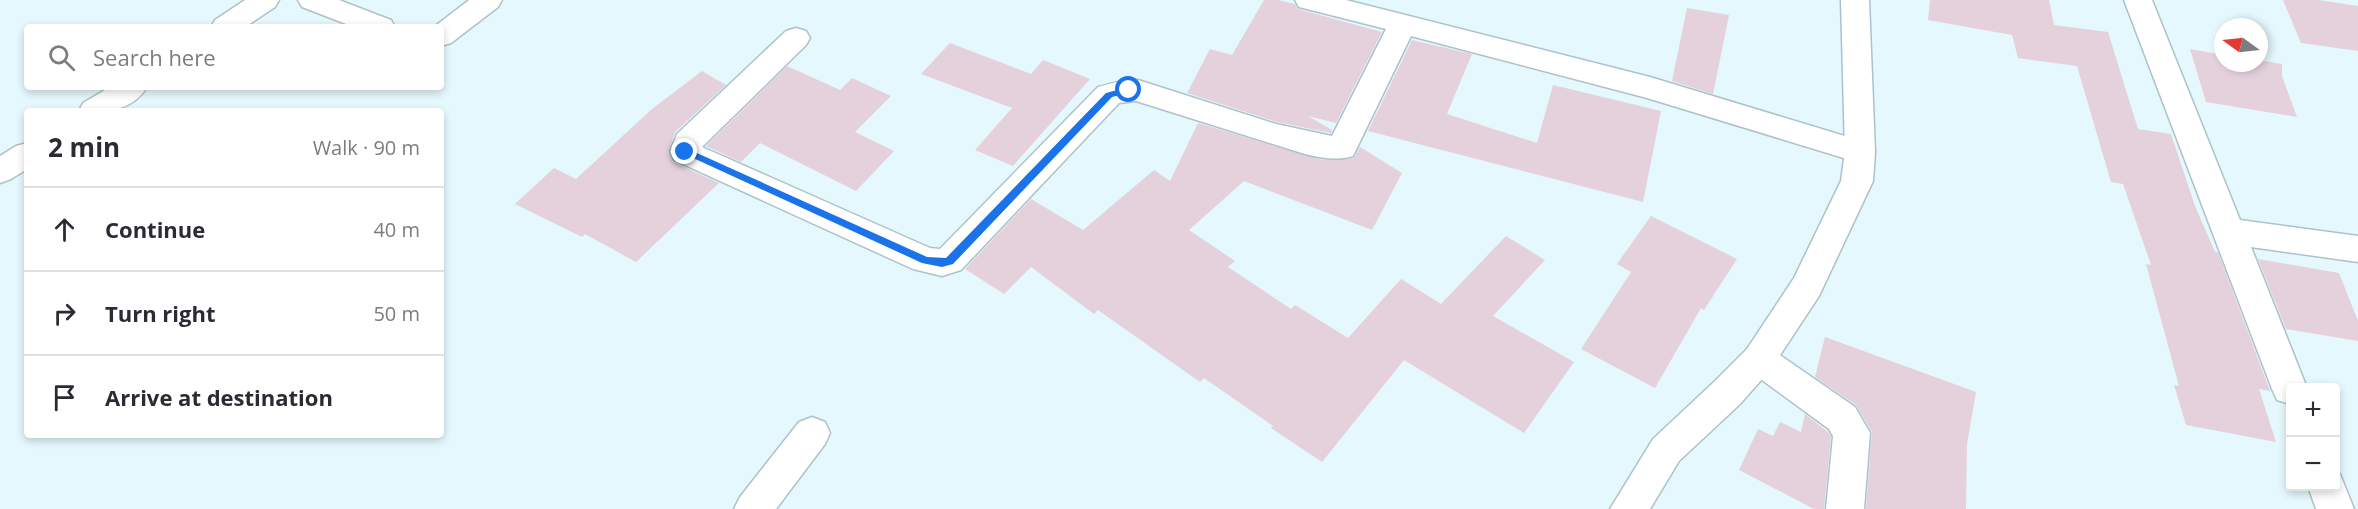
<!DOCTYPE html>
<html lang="en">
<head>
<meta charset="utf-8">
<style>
	body { margin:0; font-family:"Open Sans",sans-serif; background:#f7f7f7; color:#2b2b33 }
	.controls { position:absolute; right:18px; bottom:18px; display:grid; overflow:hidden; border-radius:6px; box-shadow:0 3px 9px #0003 }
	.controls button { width:54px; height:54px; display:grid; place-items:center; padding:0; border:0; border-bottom:2px solid #e1e1e2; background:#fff; color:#2b2b33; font:30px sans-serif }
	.compass { position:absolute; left:2214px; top:18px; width:54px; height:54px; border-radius:50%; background:#fff; box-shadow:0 3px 9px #0003; rotate:285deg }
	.stop { position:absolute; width:18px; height:18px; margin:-14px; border:4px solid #1a73e8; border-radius:50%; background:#fff }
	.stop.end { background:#1a73e8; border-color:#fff; box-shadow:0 2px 6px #0008 }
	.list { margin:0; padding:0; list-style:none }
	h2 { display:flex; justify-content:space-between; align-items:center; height:78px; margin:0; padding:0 24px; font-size:26px }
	h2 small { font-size:20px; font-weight:400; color:#7c7c81 }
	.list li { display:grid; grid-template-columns:39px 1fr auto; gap:18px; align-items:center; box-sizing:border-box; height:84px; padding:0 24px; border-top:2px solid #e1e1e2 }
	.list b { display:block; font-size:22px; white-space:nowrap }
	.list em { font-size:20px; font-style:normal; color:#7c7c81 }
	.icon { flex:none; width:33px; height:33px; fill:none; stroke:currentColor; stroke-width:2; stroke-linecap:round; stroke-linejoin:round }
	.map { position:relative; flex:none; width:2358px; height:509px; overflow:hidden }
	.search { position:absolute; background:#fff; box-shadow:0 3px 9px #0003; left:24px; top:24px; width:420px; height:66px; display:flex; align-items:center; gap:15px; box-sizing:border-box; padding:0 21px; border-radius:6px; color:#7c7c81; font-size:22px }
	.panel { position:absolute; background:#fff; box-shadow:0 3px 9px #0003; left:24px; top:108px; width:420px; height:330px; border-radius:6px }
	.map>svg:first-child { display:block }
	.building { fill:#e4d1dc }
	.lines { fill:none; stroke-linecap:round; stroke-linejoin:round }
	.minor-casing { stroke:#acc2c9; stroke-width:3 }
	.tertiary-casing { stroke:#acc2c9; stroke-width:3 }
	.minor { fill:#fff; fill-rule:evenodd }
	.tertiary { fill:#fff; fill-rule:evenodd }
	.route { fill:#1a73e8 }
</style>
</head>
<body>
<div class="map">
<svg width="2358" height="509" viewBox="0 0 2358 509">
	<rect width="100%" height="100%" fill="#e5f8fd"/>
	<g class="building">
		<path d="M 1264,0 L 1278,0 L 1295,4 L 1298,9 L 1382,32 L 1336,123 L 1308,116 L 1332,130 L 1331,133 L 1277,122 L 1187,93 L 1210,49 L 1232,55 Z"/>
		<path d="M 1930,0 L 2049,0 L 2054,25 L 2108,32 L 2138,129 L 2171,134 L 2195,206 L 2215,252 L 2218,252 L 2270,391 L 2259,389 L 2276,442 L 2186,425 L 2174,385 L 2179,386 L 2146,264 L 2151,265 L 2123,184 L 2111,182 L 2077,66 L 2018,58 L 2012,35 L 1928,20 Z"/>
		<path d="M 2283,0 L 2319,0 L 2358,6 L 2358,51 L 2301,43 Z"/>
		<path d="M 1687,8 L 1729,15 L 1713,94 L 1672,81 Z"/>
		<path d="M 1412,40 L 1472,54 L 1447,114 L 1537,143 L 1553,85 L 1661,111 L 1643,202 L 1368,131 Z"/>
		<path d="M 950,43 L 1031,74 L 1043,60 L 1090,79 L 1013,166 L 975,150 L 1012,108 L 921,74 Z"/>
		<path d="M 2190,49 L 2223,55 L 2223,63 L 2259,63 L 2259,60 L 2282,64 L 2282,76 L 2297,117 L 2206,102 Z"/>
		<path d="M 787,66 L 840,90 L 852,78 L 891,96 L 855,132 L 894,151 L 856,191 L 760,143 L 741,162 L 706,146 Z"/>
		<path d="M 702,71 L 726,85 L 675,132 L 668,153 L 673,162 L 719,183 L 636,262 L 585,234 L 582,237 L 515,204 L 554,168 L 576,179 L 652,109 Z"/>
		<path d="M 1198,123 L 1323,160 L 1354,158 L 1360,147 L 1402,173 L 1372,230 L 1244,181 L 1189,230 L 1235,261 L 1228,267 L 1291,309 L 1295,305 L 1348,338 L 1401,279 L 1441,304 L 1506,236 L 1545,260 L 1493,316 L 1574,362 L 1524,433 L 1404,360 L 1322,462 L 1271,428 L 1273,426 L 1204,378 L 1200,382 L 1098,310 L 1094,314 L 1031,267 L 1004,294 L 965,269 L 1031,199 L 1083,230 L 1154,170 L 1170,181 Z"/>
		<path d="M 1651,216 L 1737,259 L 1704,310 L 1701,308 L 1655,388 L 1581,349 L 1631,272 L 1617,264 Z"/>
		<path d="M 2258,259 L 2339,273 L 2358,321 L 2358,341 L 2286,329 Z"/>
		<path d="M 1825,337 L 1976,392 L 1967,444 L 1966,509 L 1866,509 L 1872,432 L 1856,405 L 1815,377 Z"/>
		<path d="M 1805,414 L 1827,431 L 1831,436 L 1824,509 L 1814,509 L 1739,470 L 1758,429 L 1773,436 L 1780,422 L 1801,432 Z"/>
	</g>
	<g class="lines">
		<g class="minor-casing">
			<g id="minor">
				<path d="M 245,0 L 279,0 L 275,7 L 245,27 L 211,27 L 215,20 Z"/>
				<path d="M 298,0 L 339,0 L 391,20 L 395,27 L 354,27 L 302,7 Z"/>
				<path d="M 469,0 L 502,0 L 498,7 L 451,43 L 441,46 L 441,27 L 434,27 Z"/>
				<path d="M 1295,0 L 1346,0 L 1650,77 L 1871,144 L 1875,152 L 1871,160 L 1860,163 L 1647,98 L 1411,36 L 1353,156 C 1336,161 1322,158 1305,154 L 1136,101 L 1119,103 L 961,270 L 942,276 L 913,269 L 674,160 L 670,152 L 677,134 L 786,31 L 796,28 L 806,31 L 810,38 L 806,45 L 702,147 L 930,248 L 940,249 L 1098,87 C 1111,84 1124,79 1138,80 L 1276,124 L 1332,136 L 1386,29 L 1299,7 Z"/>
				<path d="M 2124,0 L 2152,0 L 2240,220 L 2358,236 L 2358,262 L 2251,247 L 2307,388 L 2290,388 L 2290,404 L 2277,400 L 2272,389 Z"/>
				<path d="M 110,87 L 147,87 C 131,113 105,111 79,111 L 83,103 Z"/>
				<path d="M 27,143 L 27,169 L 11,179 L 0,183 L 0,156 L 16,146 Z"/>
				<path d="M 1759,344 L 1771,349 L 1855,407 L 1870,433 L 1864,509 L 1826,509 L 1833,436 L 1829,429 L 1747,369 L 1741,359 L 1747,349 Z"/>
				<path d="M 812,417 L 825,422 L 830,433 L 825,444 L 776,509 L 734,509 L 740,497 L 799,422 Z"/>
				<path d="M 2336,472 L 2340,474 L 2354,509 L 2316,509 L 2308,486 L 2336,486 Z"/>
			</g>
		</g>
		<g class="tertiary-casing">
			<path id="tertiary" d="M 1841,0 L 1869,0 L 1875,152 L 1873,181 L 1819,296 L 1771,369 L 1740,404 L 1679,461 L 1650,509 L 1610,509 L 1653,439 L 1714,382 L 1747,349 L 1794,278 L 1841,181 L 1845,152 Z"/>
		</g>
		<use href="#minor" class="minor"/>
		<use href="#tertiary" class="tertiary"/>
	</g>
	<path class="route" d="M 1129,87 L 1132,88 L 1132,92 L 1112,97 L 953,264 L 942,267 L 922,263 L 680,152 L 682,149 L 688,149 L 927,257 L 946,258 L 1106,93 Z"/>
</svg>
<div class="controls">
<button>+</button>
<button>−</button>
</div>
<svg class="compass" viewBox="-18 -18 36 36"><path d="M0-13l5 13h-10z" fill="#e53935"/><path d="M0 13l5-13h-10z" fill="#7c7c81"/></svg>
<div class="stop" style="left:1129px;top:90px"></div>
<div class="stop end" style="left:685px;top:152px"></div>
<div class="search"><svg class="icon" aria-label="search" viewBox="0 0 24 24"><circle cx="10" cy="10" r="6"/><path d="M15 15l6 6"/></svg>Search here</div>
<section class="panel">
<h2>2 min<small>Walk · 90 m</small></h2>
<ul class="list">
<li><svg class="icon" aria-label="ahead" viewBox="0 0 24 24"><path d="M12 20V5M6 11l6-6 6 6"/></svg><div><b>Continue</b></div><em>40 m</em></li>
<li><svg class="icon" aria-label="right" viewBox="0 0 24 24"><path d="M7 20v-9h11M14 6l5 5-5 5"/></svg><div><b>Turn right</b></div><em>50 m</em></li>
<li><svg class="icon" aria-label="arrive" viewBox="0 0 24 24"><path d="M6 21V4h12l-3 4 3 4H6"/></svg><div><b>Arrive at destination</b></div></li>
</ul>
</section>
</div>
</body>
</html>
